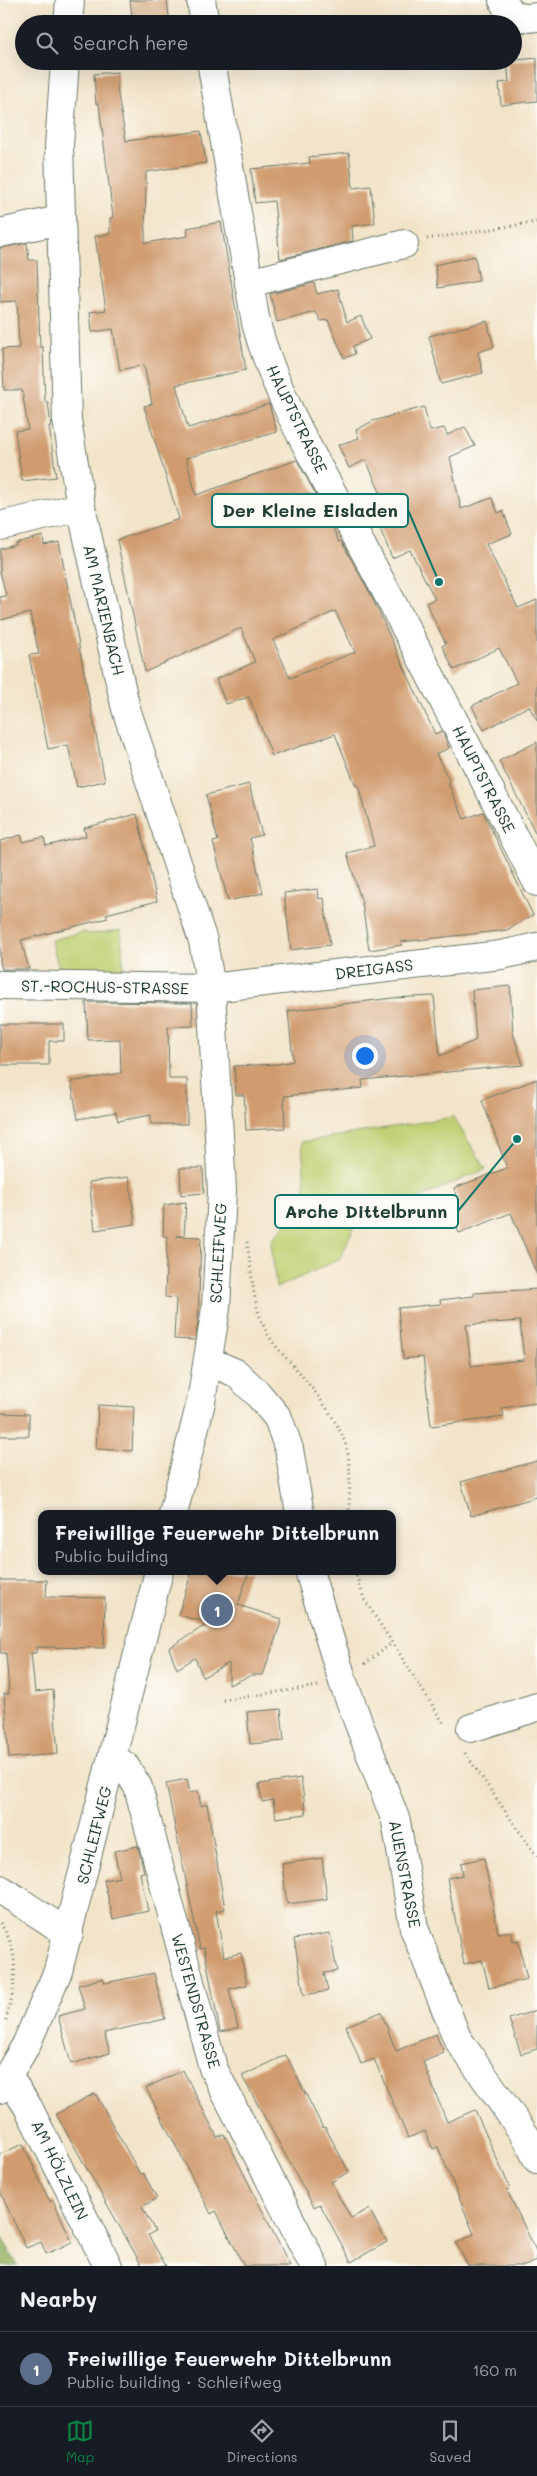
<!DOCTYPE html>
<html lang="en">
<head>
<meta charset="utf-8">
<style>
	body { margin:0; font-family:Mali,sans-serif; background:#20242c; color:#f1f3f6 }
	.you { position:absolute; left:364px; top:1055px; width:18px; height:18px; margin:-12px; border:4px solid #fff; border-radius:50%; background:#1a73e8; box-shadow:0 0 0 8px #1a73e833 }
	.badge { display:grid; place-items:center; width:32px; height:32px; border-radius:50%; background:#0b8043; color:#fff; font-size:16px; font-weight:700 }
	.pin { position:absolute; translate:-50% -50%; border:2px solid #fff; box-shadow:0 1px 5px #0006 }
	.popup { position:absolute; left:38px; top:1510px; width:358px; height:65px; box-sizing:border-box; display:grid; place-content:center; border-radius:10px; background:#171b24; filter:drop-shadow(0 1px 4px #0005); font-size:16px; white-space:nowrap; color:#9ea1a6 }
	.popup b { font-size:19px; color:#f1f3f6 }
	.popup::after { content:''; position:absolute; left:50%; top:100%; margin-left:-10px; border:10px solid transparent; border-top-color:#171b24 }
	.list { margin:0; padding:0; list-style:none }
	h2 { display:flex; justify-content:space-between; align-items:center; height:65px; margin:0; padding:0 20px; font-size:21px }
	h2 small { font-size:16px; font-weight:400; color:#9ea1a6 }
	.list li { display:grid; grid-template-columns:32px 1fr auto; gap:15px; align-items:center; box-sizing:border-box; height:75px; padding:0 20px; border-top:1px solid #363941 }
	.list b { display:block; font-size:19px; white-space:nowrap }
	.list p { margin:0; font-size:16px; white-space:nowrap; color:#9ea1a6 }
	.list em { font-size:16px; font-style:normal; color:#9ea1a6 }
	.icon { flex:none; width:28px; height:28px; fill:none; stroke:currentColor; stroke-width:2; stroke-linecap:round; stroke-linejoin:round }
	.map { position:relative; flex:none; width:537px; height:2266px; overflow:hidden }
	.search { position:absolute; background:#171b24; box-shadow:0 5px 20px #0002; left:15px; right:15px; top:15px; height:55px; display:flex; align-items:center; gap:12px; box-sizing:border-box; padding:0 18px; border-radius:28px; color:#9ea1a6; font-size:19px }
	.sheet { height:140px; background:#171b24 }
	nav { display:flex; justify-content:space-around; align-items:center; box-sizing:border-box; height:70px; border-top:1px solid #363941; background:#171b24; font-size:14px; color:#9ea1a6 }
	nav a { display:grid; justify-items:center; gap:2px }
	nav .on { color:#0b8043 }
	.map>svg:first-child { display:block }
	.green { fill:#bfd073; stroke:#6f8654 }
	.forest { fill:#97b265; stroke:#5b784c }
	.building { fill:#d09b6e; fill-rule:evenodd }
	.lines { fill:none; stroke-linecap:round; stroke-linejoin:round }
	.minor-casing { stroke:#697768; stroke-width:30 }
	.path { stroke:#697768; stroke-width:3; stroke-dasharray:1 4; stroke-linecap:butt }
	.minor { stroke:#fff; stroke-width:28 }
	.labels { text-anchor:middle; stroke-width:4; stroke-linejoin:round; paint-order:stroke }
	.street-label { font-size:16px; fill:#1f3d34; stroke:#fdfcf7 }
	.leader { fill:none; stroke:#0f766e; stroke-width:2 }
	.callout-dot { fill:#0f766e; stroke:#fdfcf7; stroke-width:2 }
	.callout { fill:#fdfcf7; stroke:#0f766e; stroke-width:2 }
	.callout-label { font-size:18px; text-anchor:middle; font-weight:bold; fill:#1f3d34 }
</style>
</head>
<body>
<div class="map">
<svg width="537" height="2266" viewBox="0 0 537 2266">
	<rect width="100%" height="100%" fill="#fdfcf7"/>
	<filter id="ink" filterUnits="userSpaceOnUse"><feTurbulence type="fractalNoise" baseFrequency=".02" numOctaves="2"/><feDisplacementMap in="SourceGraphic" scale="10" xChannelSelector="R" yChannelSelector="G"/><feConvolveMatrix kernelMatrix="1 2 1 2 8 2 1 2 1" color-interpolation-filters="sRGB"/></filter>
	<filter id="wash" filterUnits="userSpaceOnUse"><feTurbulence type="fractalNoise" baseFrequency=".0096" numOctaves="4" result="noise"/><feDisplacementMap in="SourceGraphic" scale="20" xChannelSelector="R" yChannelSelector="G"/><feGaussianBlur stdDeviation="1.12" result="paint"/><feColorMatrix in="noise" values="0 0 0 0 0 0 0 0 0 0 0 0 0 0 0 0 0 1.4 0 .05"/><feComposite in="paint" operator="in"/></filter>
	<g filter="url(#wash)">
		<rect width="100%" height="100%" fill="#f2e4c9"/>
		<g class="green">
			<path d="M 121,930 L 124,977 L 61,976 L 51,940 L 84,932 L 90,934 Z"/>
			<path d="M 453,1117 L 486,1169 L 355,1225 L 340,1259 L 276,1288 L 271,1241 L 306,1201 L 302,1142 Z"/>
		</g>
		<path class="forest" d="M 0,2234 L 18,2266 L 0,2266 Z"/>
		<g id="blocks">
			<g class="building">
				<path d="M 130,0 L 167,0 L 170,24 L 133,24 Z"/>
				<path d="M 537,58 L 537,101 L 501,105 L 499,83 L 509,82 L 507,61 Z"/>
				<path d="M 117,72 L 118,95 L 126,141 L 201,131 L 206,163 L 146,172 L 145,243 L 188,236 L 187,228 L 221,222 L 246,370 L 176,385 L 188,428 L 269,404 L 277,432 L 186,458 L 196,495 L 297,460 L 328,517 L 339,542 L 341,541 L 370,593 L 435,734 L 442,731 L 444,735 L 449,748 L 436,754 L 450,782 L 448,783 L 464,819 L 483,812 L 533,915 L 507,930 L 401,942 L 402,945 L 369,950 L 362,903 L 347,853 L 374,846 L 358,785 L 356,786 L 335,734 L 272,756 L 249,697 L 226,704 L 216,679 L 255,662 L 241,628 L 145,672 L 117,540 L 179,519 L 144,406 L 152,404 L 144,365 L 120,370 L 113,329 L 92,332 L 90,312 L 106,310 L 95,236 L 110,234 L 110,218 L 113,217 L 99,104 L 96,104 L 94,74 ZM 335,611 L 355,652 L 290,678 L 273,640 Z"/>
				<path d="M 349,153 L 353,188 L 371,186 L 375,223 L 352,226 L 353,241 L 280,259 L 274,201 L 255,203 L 251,169 L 310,163 L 309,157 Z"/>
				<path d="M 27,243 L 29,260 L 37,260 L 40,347 L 43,347 L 45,402 L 48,402 L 51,426 L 49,426 L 56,477 L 22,481 L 15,431 L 28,429 L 22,390 L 4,390 L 2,349 L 19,348 L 17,301 L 0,302 L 0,248 Z"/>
				<path d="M 475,256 L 479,281 L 438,288 L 435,265 Z"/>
				<path d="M 314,283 L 317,294 L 338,289 L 347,322 L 361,316 L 370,339 L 353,346 L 355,354 L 344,358 L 328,320 L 321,321 L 316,312 L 277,322 L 270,294 Z"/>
				<path d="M 487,321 L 494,347 L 478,352 L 483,373 L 441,384 L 429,336 Z"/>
				<path d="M 424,407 L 430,431 L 444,428 L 447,435 L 465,427 L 475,446 L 450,457 L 461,509 L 492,498 L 498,513 L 503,511 L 512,534 L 486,544 L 518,608 L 537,600 L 537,721 L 529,706 L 484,730 L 472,706 L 517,683 L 499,648 L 454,670 L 442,646 L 446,644 L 426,603 L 435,599 L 410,550 L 392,558 L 379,526 L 392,520 L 366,460 L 349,468 L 338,445 L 359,438 L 356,430 L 373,421 Z"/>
				<path d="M 43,536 L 44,545 L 59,542 L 105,781 L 77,787 L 68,745 L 48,749 L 29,655 L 39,654 L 30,613 L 0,620 L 0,597 L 6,596 L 0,571 L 0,549 L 16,545 L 15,543 Z"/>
				<path d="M 537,742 L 537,836 L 499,761 Z"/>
				<path d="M 249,784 L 262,835 L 250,838 L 263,893 L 228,901 L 213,842 L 218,841 L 206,795 Z"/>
				<path d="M 137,814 L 157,901 L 106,914 L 108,918 L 21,940 L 29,969 L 2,969 L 0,962 L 0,841 L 21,835 L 23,842 L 44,837 L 46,846 L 86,836 L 84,828 Z"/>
				<path d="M 318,889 L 319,899 L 324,898 L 330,945 L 291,950 L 284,893 Z"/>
				<path d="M 510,986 L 513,1033 L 523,1065 L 362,1080 L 363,1088 L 284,1096 L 285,1128 L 246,1130 L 244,1095 L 236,1095 L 234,1066 L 279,1064 L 293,1061 L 288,1011 L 392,998 L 434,996 L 440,1056 L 476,1040 L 472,990 Z"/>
				<path d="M 86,1002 L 192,1003 L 193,1026 L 168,1027 L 169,1079 L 187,1079 L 187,1124 L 151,1124 L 151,1115 L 118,1121 L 116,1112 L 78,1119 L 71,1082 L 121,1073 L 120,1039 L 88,1040 Z"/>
				<path d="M 0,1024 L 64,1024 L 64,1041 L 49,1041 L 49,1065 L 0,1065 Z"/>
				<path d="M 537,1079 L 537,1275 L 511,1213 L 459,1233 L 449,1205 L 459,1202 L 454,1188 L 507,1168 L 482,1100 Z"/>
				<path d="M 180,1168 L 203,1168 L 204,1193 L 181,1195 Z"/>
				<path d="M 129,1177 L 135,1224 L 95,1230 L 89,1182 Z"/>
				<path d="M 186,1202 L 184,1236 L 176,1236 L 201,1237 L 198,1323 L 195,1340 L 174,1339 L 176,1298 L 165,1297 L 167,1236 L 163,1236 L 164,1205 Z"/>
				<path d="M 537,1289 L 537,1403 L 502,1408 L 504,1417 L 431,1426 L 423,1357 L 403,1359 L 398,1308 L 441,1304 L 440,1300 L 474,1296 L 474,1293 ZM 520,1321 L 524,1360 L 471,1366 L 466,1325 Z"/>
				<path d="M 98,1405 L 134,1407 L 132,1451 L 96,1449 Z"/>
				<path d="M 0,1413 L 29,1414 L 29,1436 L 0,1436 Z"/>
				<path d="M 537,1461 L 537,1497 L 471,1516 L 461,1482 Z"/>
				<path d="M 192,1571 L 249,1571 L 238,1605 L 282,1619 L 263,1675 L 252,1675 L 229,1685 L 229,1663 L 203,1677 L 195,1658 L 177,1669 L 169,1648 L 209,1623 L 178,1615 Z"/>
				<path d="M 0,1580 L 47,1580 L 46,1597 L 105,1598 L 104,1648 L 36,1647 L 36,1653 L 31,1653 L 35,1692 L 53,1690 L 58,1754 L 9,1758 L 4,1694 L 9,1694 L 6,1653 L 0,1653 Z"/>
				<path d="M 281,1709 L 284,1741 L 250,1744 L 247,1712 Z"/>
				<path d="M 301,1778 L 306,1814 L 276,1818 L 273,1800 L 262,1802 L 259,1784 Z"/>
				<path d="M 187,1779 L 190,1793 L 198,1791 L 201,1806 L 207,1804 L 225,1909 L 216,1911 L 224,1957 L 241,1953 L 247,1985 L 229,1989 L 238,2028 L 220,2032 L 204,1948 L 200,1949 L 166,1783 Z"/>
				<path d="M 138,1846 L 144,1872 L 140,1873 L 148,1911 L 113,1919 L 104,1880 L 120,1877 L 114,1851 Z"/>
				<path d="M 322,1858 L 327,1899 L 287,1904 L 282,1864 Z"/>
				<path d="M 484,1858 L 498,1933 L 511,1931 L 513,1941 L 518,1940 L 527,1979 L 489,1988 L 482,1960 L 464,1964 L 447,1878 L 463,1875 L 461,1863 Z"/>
				<path d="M 330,1933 L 337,1971 L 324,1973 L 328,1991 L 304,1995 L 294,1939 Z"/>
				<path d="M 154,1973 L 165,2019 L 104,2033 L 110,2053 L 71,2064 L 58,2016 L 85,2009 L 78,1985 L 103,1978 L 105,1983 Z"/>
				<path d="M 537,2010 L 537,2049 L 521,2054 L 509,2019 Z"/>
				<path d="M 381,2012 L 396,2051 L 436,2034 L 444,2053 L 423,2062 L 447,2122 L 475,2110 L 510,2188 L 507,2190 L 537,2253 L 537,2260 L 525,2266 L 468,2266 L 456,2243 L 474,2234 L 438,2147 L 433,2149 L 425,2131 L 408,2138 L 374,2059 L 361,2064 L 346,2026 Z"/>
				<path d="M 286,2055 L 323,2128 L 325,2127 L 349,2172 L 331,2182 L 351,2218 L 369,2209 L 387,2242 L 351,2262 L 320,2204 L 314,2207 L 242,2076 Z"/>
				<path d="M 183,2070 L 217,2137 L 224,2134 L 290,2266 L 244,2266 L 216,2211 L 211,2214 L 146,2088 Z"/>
				<path d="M 95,2093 L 140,2174 L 143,2173 L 157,2198 L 142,2207 L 155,2231 L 148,2235 L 166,2266 L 142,2266 L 56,2114 Z"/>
				<path d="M 23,2144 L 50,2202 L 53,2200 L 72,2242 L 46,2254 L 41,2242 L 26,2248 L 0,2191 L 0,2154 Z"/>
			</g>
		</g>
	</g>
	<g filter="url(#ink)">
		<use href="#blocks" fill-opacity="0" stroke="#697768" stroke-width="1"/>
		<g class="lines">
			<g class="minor-casing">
				<g id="minor">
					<path d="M 201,0 L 205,24"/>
					<path d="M 503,0 C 509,16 521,20 537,17"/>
					<path d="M 68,24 L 70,0"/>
					<path d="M 65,61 L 59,146 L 67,420 L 81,507 L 126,709 L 203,941 L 211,988 L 222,1191 L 216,1308 L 201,1402 L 173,1514"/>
					<path d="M 211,61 L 256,323 C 278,405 326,479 365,552 C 424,661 480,771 537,882"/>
					<path d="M 0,233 L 60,220"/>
					<path d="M 249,283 L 404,244"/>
					<path d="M 0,526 L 81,507"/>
					<path d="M 0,985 L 211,988 L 501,955 L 537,947"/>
					<path d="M 208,1361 L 236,1373 L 257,1393 L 278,1418 L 289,1449 L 300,1514"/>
					<path d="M 309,1571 L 343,1682 L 396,1821 L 414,1928 L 457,2038 L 527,2138 L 537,2159"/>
					<path d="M 471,1728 L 537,1707"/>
					<path d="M 113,1758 L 125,1766 L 138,1787 L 213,2068 L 314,2266"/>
					<path d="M 0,1889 L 69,1934"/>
					<path d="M 8,2076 L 28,2107 L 108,2266"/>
					<path d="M 0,2089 L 26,2045 L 58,1971 L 159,1571"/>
				</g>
			</g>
			<g class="path">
				<path d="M 427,239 L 537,222"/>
				<path d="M 247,1242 C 252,1270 252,1305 266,1331 C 274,1347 287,1358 299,1372 C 317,1394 337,1419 346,1446 C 352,1467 349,1492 349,1514"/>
				<path d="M 355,1571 L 364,1599 L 445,1725"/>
				<path d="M 365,1664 L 392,1643"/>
				<path d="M 223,1700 L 318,1686"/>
				<path d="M 465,1753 L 537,1857"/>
				<path d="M 0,1923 C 22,1952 15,1991 5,2023"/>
			</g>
			<use href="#minor" class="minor"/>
		</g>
	</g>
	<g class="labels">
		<g class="street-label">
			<text transform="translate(297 419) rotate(64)" y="6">HAUPTSTRASSE</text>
			<text transform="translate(104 610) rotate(77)" y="6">AM MARIENBACH</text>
			<text transform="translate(484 779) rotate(63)" y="6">HAUPTSTRASSE</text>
			<text transform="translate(374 969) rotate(-7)" y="6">DREIGASS</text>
			<text transform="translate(105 987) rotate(1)" y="6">ST.-ROCHUS-STRASSE</text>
			<text transform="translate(218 1253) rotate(-87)" y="6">SCHLEIFWEG</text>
			<text transform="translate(94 1835) rotate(-76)" y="6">SCHLEIFWEG</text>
			<text transform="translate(405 1874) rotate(79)" y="6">AUENSTRASSE</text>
			<text transform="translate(196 2001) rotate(74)" y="6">WESTENDSTRASSE</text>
			<text transform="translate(60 2170) rotate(64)" y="6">AM HÖLZLEIN</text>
		</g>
	</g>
	<path class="leader" d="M439 582L408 510M517 1139L458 1211"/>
	<g class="callout-dot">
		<circle cx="439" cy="582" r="5"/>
		<circle cx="517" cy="1139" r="5"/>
	</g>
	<g class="callout">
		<rect x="212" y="494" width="196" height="33" rx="5"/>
		<rect x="275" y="1195" width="183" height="33" rx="5"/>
	</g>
	<g class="callout-label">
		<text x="310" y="517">Der Kleine Eisladen</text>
		<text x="366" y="1218">Arche Dittelbrunn</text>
	</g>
</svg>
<div class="you"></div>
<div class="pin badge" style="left:217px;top:1610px;background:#5c6f8a">1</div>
<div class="popup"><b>Freiwillige Feuerwehr Dittelbrunn</b>Public building</div>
<div class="search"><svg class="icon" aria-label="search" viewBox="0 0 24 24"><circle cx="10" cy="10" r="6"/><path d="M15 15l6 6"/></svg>Search here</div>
</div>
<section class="sheet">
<h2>Nearby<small></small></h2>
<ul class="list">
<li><span class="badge" style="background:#5c6f8a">1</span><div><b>Freiwillige Feuerwehr Dittelbrunn</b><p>Public building · Schleifweg</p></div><em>160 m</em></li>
</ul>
</section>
<nav>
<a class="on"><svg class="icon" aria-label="map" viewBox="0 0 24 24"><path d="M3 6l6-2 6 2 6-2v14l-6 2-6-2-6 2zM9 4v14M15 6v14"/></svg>Map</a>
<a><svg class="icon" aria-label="directions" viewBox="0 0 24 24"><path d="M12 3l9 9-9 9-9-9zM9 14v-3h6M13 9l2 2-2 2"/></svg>Directions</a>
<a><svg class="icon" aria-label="saved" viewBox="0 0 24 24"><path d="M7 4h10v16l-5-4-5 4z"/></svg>Saved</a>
</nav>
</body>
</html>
